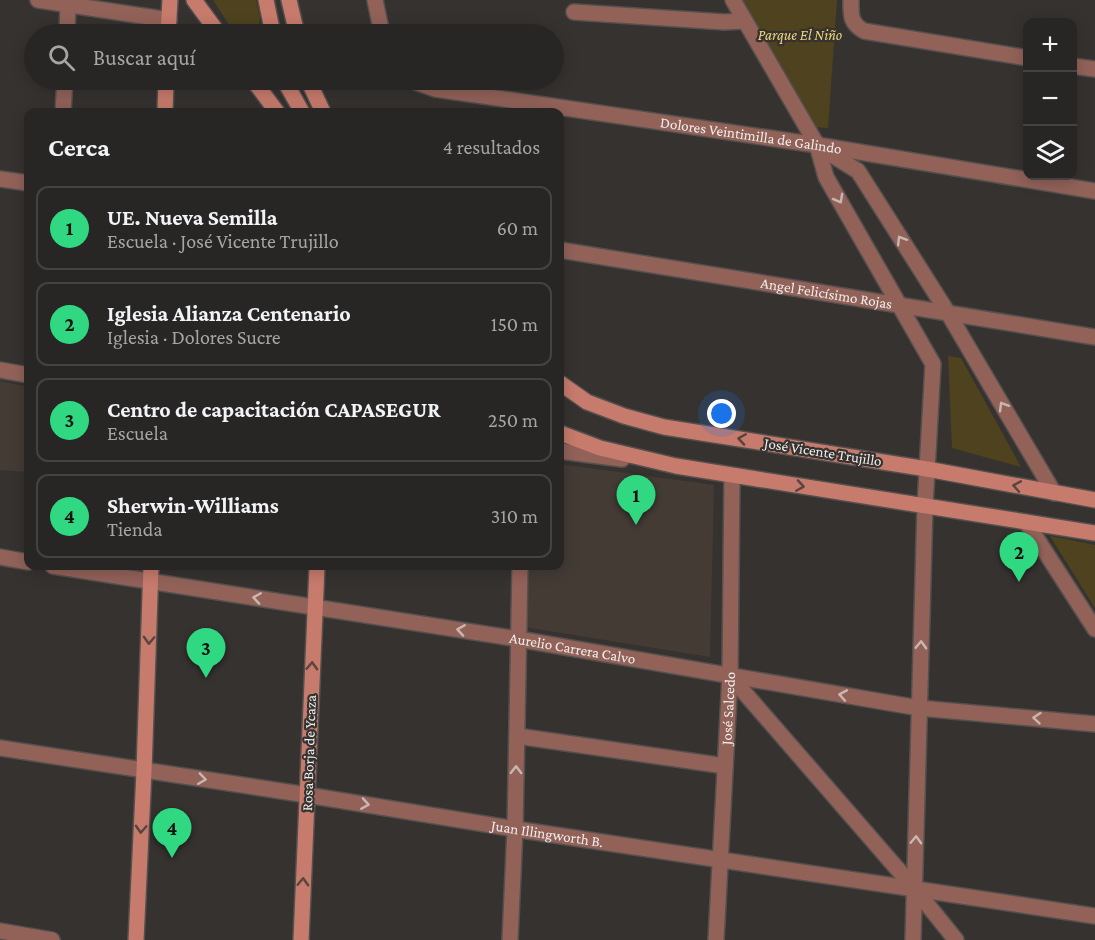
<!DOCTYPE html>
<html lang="es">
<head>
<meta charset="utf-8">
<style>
	body { margin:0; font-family:"Crimson Pro",serif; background:#302e2c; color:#f1f3f6 }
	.controls { position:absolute; right:18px; top:18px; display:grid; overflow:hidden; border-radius:12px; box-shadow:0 3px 15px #0003 }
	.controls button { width:54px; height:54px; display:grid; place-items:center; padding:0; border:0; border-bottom:2px solid #444341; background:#282624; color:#f1f3f6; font:30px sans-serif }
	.you { position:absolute; left:722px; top:414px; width:21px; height:21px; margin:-15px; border:4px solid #fff; border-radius:50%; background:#1a73e8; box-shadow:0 0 0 9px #1a73e833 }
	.badge { display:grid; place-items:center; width:39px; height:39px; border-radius:50%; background:#31d882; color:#111; font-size:20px; font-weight:700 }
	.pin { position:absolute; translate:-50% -50px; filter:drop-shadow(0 2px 3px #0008) }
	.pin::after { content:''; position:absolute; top:32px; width:21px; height:18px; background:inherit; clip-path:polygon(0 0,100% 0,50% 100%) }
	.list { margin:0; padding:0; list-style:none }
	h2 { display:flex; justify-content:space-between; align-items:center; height:78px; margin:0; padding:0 24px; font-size:26px }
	h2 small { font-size:20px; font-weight:400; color:#a5a5a6 }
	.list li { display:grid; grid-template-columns:39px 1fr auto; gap:18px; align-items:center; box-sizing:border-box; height:84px; margin:0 12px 12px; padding:0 12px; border:2px solid #444341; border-radius:12px }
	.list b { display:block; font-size:22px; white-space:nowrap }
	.list p { margin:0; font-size:20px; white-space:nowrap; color:#a5a5a6 }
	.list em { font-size:20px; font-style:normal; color:#a5a5a6 }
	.icon { flex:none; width:33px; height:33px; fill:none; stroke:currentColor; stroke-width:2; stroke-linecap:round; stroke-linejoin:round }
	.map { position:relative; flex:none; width:1095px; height:940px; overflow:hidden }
	.search { position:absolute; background:#282624; box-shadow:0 3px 15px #0003; left:24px; top:24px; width:540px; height:66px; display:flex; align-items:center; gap:15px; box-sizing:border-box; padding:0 21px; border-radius:33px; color:#a5a5a6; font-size:22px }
	.panel { position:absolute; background:#282624; box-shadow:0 3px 15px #0003; left:24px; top:108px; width:540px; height:462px; border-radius:12px }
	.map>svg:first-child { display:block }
	.built { fill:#443b35 }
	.green { fill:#4e431e }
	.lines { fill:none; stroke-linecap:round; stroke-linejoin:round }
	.street-casing { stroke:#54504e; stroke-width:18 }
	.secondary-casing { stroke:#54504e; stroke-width:18 }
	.street { stroke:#926259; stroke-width:15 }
	.secondary { stroke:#c77b6c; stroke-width:15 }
	.oneway { stroke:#cab6b1 }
	.oneway2 { stroke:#5a443f }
	.labels { text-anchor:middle; stroke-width:4.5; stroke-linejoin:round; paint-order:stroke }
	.park-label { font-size:15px; font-style:italic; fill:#f0d57a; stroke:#363230 }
	.street-label { font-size:15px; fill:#f0eeec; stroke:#363230 }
</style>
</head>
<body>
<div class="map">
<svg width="1095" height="940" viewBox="0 0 1095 940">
	<rect width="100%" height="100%" fill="#363230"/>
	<g class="built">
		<path d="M 0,381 L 28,387 L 28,472 L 0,470 Z"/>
		<path d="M 560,464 L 714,485 L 710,657 L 518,626 L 520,566 L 560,566 Z"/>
	</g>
	<g class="green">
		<path d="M 213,0 L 256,0 L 260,17 L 258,34 L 235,34 Z"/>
		<path d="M 741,0 L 837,0 L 828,128 L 812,127 Z"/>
		<path d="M 948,356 L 961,358 L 1021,467 L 952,448 Z"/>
		<path d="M 1050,536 L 1095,545 L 1095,608 Z"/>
	</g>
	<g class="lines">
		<g class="street-casing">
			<g id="street">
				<path d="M 38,0 L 169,20"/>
				<path d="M 375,0 L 382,34"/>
				<path d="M 733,0 L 817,145 L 826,177 L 933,364 L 925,506 L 913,940"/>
				<path d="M 851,0 C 851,15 850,23 864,31 L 1028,58"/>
				<path d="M 574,12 L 724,22 L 745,21"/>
				<path d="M 67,34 L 68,4"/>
				<path d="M 1072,66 L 1095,69"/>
				<path id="s1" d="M 410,80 L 435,89 L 817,145 L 1095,191"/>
				<path d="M 63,112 L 65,80"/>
				<path d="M 824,150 L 858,171 L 948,313 L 1054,493"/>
				<path d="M 0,179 L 28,183"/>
				<path id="s2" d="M 560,250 L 1095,337"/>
				<path d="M 0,370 L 28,375"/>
				<path d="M 560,451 L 622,459"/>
				<path d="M 1026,522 L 1095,629"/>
				<path d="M 0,557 L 28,562"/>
				<path id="s3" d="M 53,566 L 518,639 L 919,708 L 1095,724"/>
				<path d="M 730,676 L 914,888 L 956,940"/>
				<path d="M 517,736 L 725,766"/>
				<path id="s4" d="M 0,748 L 307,795 L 515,829 L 1095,916"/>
				<path d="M 0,931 L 52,940"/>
				<path d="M 510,940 L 515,829 L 520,566"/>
				<path id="s5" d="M 716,940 L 730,676 L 732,476"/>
			</g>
		</g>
		<g class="secondary-casing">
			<g id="secondary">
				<path d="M 194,0 L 219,34"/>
				<path d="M 266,0 L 273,34"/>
				<path d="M 289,0 L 297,34"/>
				<path d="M 168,34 L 170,0"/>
				<path d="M 253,80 L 277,112"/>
				<path d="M 284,80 L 302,112"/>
				<path d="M 308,80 L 323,112"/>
				<path d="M 165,112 L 166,80"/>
				<path d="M 560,383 L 587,402 L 624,416 L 664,427 L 927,469 L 1095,500"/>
				<path d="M 560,433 L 600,448 L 676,466 L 1095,533"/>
				<path d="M 136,940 L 144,771 L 151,566"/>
				<path d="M 301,940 L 317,566"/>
			</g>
		</g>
		<use href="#street" class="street"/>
		<use href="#secondary" class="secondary"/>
	</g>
	<defs><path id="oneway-chevron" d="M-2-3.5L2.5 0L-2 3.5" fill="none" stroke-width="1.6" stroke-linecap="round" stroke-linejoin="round" transform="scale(1.5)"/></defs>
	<g class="oneway">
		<use href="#oneway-chevron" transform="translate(839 199) rotate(61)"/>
		<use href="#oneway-chevron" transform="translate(901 240) rotate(-122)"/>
		<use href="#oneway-chevron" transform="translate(1003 406) rotate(-121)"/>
		<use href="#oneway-chevron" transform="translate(257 598) rotate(-171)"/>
		<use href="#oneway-chevron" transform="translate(461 630) rotate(-171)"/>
		<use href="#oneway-chevron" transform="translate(921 645) rotate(-88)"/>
		<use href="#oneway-chevron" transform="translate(843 695) rotate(-170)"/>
		<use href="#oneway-chevron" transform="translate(1037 718) rotate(-175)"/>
		<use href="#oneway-chevron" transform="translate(516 770) rotate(-89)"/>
		<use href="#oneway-chevron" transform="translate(202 779) rotate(8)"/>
		<use href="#oneway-chevron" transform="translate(365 804) rotate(9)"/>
		<use href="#oneway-chevron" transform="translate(916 840) rotate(-88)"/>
	</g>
	<g class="oneway2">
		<use href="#oneway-chevron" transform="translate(742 439) rotate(-171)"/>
		<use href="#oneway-chevron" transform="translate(800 486) rotate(9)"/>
		<use href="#oneway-chevron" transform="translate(1017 486) rotate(-170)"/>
		<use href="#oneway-chevron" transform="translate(149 640) rotate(92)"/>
		<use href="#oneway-chevron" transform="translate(312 666) rotate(-88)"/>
		<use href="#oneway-chevron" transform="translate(141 829) rotate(93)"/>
		<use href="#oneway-chevron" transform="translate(303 882) rotate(-88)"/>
	</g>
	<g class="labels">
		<g class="park-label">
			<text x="800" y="40">Parque El Niño</text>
		</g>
		<g class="street-label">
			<text dy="5" stroke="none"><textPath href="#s1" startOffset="346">Dolores Veintimilla de Galindo</textPath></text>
			<text dy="5" stroke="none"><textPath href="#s2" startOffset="270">Angel Felicísimo Rojas</textPath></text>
			<text transform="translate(823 452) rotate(9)" y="5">José Vicente Trujillo</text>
			<text dy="5" stroke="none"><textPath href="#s3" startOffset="526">Aurelio Carrera Calvo</textPath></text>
			<text dy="5" stroke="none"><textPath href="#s5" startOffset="232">José Salcedo</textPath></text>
			<text transform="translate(309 753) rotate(-88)" y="5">Rosa Borja de Ycaza</text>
			<text dy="5" stroke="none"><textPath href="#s4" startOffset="554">Juan Illingworth B.</textPath></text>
		</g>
	</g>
</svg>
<div class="controls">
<button>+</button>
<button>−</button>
<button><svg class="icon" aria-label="layers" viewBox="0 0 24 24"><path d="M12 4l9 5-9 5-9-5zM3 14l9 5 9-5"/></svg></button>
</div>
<div class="you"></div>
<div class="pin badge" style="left:636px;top:525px">1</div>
<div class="pin badge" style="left:1019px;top:582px">2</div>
<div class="pin badge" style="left:206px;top:678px">3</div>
<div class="pin badge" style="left:172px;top:858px">4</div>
<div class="search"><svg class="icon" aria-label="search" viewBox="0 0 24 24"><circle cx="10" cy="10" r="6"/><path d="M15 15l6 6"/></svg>Buscar aquí</div>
<section class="panel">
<h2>Cerca<small>4 resultados</small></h2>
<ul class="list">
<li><span class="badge">1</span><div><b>UE. Nueva Semilla</b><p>Escuela · José Vicente Trujillo</p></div><em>60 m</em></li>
<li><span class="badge">2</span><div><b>Iglesia Alianza Centenario</b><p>Iglesia · Dolores Sucre</p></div><em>150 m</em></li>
<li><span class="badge">3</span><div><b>Centro de capacitación CAPASEGUR</b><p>Escuela</p></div><em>250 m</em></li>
<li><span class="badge">4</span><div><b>Sherwin-Williams</b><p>Tienda</p></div><em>310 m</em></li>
</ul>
</section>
</div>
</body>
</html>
